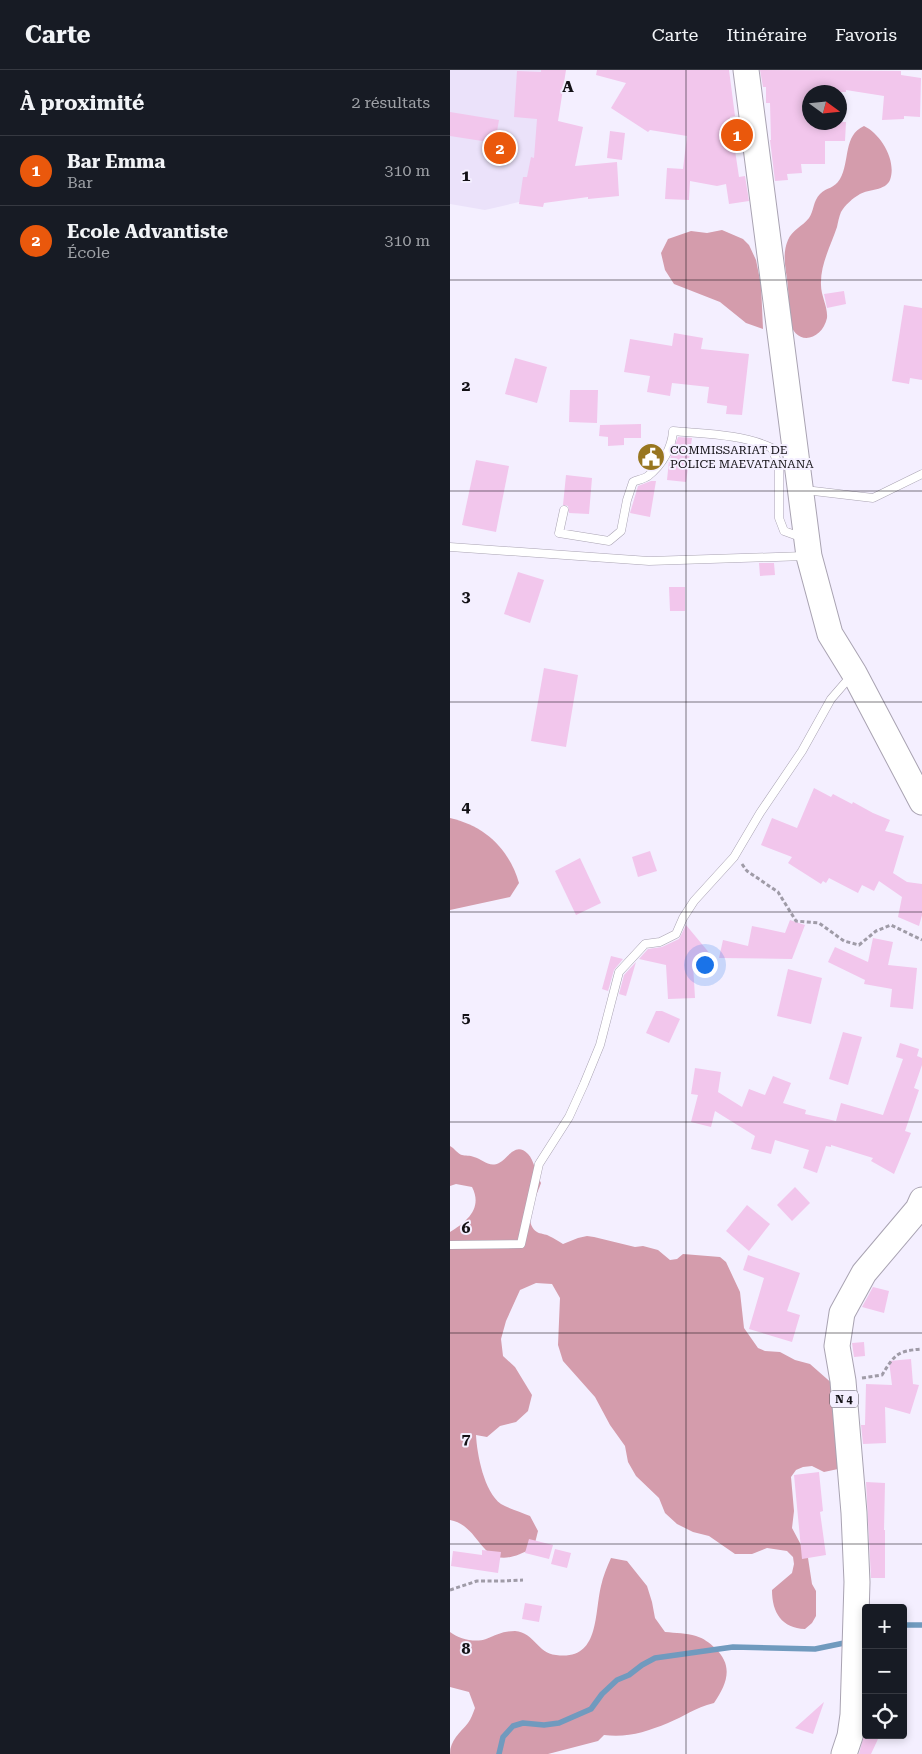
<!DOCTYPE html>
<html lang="fr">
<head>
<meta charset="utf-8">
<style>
	body { margin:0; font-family:"Roboto Serif",serif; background:#242831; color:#f1f3f6 }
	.controls { position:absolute; right:15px; bottom:15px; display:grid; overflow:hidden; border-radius:5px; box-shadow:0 2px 8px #0003 }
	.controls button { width:45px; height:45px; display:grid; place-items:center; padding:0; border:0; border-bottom:1px solid #363941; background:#171b24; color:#f1f3f6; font:25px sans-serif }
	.compass { position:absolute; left:352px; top:15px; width:45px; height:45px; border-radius:50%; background:#171b24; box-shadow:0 2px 8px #0003; rotate:105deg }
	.you { position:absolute; left:254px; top:894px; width:18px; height:18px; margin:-12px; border:4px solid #fff; border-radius:50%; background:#1a73e8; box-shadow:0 0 0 8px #1a73e833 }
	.badge { display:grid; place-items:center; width:32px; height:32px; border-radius:50%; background:#ea580c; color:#fff; font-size:16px; font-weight:700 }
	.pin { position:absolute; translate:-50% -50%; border:2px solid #fff; box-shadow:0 1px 5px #0006 }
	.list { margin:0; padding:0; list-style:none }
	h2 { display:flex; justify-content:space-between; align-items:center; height:65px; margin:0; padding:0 20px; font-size:21px }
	h2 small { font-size:16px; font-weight:400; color:#9ea1a6 }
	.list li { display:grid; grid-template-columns:32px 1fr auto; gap:15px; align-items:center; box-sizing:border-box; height:70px; padding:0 20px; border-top:1px solid #363941 }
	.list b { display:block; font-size:19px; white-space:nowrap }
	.list p { margin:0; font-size:16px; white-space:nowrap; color:#9ea1a6 }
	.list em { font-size:16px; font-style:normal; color:#9ea1a6 }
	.icon { flex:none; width:28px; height:28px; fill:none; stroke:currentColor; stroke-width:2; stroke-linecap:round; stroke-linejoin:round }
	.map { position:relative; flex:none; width:472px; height:1684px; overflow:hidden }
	header { display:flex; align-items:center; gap:30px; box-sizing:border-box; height:70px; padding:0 25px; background:#171b24; border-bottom:1px solid #363941 }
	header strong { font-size:24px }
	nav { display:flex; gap:28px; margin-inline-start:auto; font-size:18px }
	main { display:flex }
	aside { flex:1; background:#171b24 }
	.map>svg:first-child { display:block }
	.built { fill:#ebe2fa }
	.forest { fill:#d49cac }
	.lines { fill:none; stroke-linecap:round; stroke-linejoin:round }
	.stream { stroke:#709abe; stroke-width:5.5 }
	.building { fill:#f2c6ec }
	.lane-casing { stroke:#a9a3b2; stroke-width:9 }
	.primary-casing { stroke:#a9a3b2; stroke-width:27 }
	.path { stroke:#9f9ba7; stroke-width:3; stroke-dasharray:4 2.5; stroke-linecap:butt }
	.lane { stroke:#fff; stroke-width:8 }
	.primary { stroke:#fff; stroke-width:25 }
	.grid { fill:none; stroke:#131116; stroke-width:1; stroke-opacity:0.55 }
	.labels { text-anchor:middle; stroke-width:4; stroke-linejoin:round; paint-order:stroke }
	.shield { fill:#f4efff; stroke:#56545c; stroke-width:1 }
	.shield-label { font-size:11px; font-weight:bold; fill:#131116 }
	.poi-label { font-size:12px; fill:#131116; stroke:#f4efff; text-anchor:start }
	.grid-label { font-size:16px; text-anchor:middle; font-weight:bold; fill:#131116; stroke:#f4efff; stroke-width:4; stroke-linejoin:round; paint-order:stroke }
</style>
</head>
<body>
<header>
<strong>Carte</strong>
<nav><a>Carte</a><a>Itinéraire</a><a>Favoris</a></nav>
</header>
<main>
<aside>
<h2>À proximité<small>2 résultats</small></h2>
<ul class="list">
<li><span class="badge">1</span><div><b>Bar Emma</b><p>Bar</p></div><em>310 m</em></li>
<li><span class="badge">2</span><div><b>Ecole Advantiste</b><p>École</p></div><em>310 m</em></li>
</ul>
</aside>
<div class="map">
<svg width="472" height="1684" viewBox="0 0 472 1684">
	<rect width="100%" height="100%" fill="#f4efff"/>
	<path class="built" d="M 0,0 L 104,0 L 82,129 L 35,140 L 0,134 Z"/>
	<g class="forest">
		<path d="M 414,56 C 431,64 447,91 440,110 C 435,121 419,119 410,124 C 403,128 395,135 391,142 C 389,147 388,152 387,157 C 381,175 370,195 371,215 C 371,226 378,237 377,248 C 372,271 344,278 339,248 C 337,238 339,228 338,218 C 337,202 331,186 338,170 C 342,160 353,156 359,148 C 364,141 363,131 370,124 C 377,117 384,119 390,109 C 400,92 393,65 414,56 Z"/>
		<path d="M 272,160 L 293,169 L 299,175 L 306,190 L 311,215 L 313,259 L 296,253 L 270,232 L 224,214 L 215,200 L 211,183 L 218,169 L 241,161 L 257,163 Z"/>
		<path d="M 0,748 C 35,756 59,779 69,813 L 60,827 L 0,840 Z"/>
		<path d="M 0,1076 C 4,1078 8,1084 12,1085 C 15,1086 20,1085 24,1087 C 32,1089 39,1098 49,1093 C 58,1089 65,1071 78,1084 C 84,1090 86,1104 91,1113 C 87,1126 71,1151 87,1162 C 90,1164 96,1164 99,1166 C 104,1168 108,1171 113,1174 L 128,1168 L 137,1166 L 144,1167 L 185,1177 L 193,1176 L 208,1180 L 220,1190 L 227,1189 L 233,1184 L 270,1187 L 276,1192 L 290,1222 L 294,1258 L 308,1278 L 315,1281 L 330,1282 L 345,1290 L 360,1294 L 385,1316 L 388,1399 L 374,1402 L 362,1396 L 353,1397 L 346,1400 L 341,1407 L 344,1441 L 342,1458 L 358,1488 L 362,1514 L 366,1521 L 366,1546 L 362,1553 L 355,1559 C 332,1558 322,1543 322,1520 L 342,1503 L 344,1494 L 343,1487 L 337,1481 L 317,1478 L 302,1484 L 285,1484 L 259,1466 L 243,1462 L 227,1454 L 215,1443 L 209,1428 L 186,1406 L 178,1392 L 175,1376 L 160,1355 L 145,1327 L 113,1291 L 108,1275 L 110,1228 L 102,1214 L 86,1213 L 70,1220 L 56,1251 L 51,1269 L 53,1286 L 65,1297 L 82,1325 L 78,1341 L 66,1352 L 50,1356 L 37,1367 L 26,1365 C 27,1384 34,1422 51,1434 C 60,1439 71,1442 80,1446 L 88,1461 L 84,1477 C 28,1510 36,1457 0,1450 L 0,1162 C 17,1152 33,1138 22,1117 L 6,1114 L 0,1116 Z"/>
		<path d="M 161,1488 L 177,1491 L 197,1516 L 202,1532 L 205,1548 L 215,1562 C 226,1563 236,1563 246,1566 C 253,1568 260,1573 265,1578 C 284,1596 277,1614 264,1633 C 244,1638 235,1646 218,1653 C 196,1662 177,1668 154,1665 L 148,1671 L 98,1684 L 0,1684 C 0,1670 10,1663 18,1653 C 21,1649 23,1643 25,1638 L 19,1622 L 0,1617 L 0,1562 C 9,1569 25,1573 36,1569 C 46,1565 53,1561 65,1561 C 85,1563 87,1583 106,1585 C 150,1591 144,1545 151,1516 C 153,1506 157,1497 161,1488 Z"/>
	</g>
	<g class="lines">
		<g class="stream">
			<path d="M 453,1555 L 472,1555"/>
			<path d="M 49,1684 L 53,1667 L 63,1656 L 73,1653 L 94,1655 L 109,1653 L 141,1639 L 152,1624 L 167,1610 L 179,1605 L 192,1595 L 205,1588 L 283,1577 L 365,1579 L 399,1572"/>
		</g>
	</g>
	<g class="building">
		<path d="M 91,0 L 116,0 L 108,51 L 133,57 L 125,96 L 167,92 L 169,126 L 138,129 L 138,127 L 94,133 L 93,137 L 69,134 L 73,107 L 77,107 L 81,87 L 84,88 L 87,49 L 64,47 L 67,1 L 91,2 Z"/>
		<path d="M 147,0 L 279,0 L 285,46 L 280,47 L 289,107 L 295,106 L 299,131 L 279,134 L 276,114 L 267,116 L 240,111 L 239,130 L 215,129 L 217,98 L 233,99 L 237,66 L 200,60 L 198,62 L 161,38 L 176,13 L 146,5 Z"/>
		<path d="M 310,0 L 451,1 L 451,5 L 471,8 L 470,47 L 454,46 L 454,49 L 432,50 L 434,26 L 396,20 L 396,22 L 360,22 L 360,52 L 396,52 L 395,71 L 375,71 L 375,94 L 351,94 L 352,103 L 337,104 L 338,110 L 325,111 L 320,70 L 321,70 L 320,33 L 316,33 L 316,17 L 313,17 Z"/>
		<path d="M 0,42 L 49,50 L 45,73 L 0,66 Z"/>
		<path d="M 160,61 L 175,63 L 172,90 L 157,88 Z"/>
		<path d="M 394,221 L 396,234 L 377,238 L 374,224 Z"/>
		<path d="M 454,235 L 472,238 L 472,310 L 460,308 L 459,314 L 442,311 Z"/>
		<path d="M 224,263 L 253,268 L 251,279 L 299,284 L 292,345 L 276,344 L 277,336 L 257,333 L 259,317 L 222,313 L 220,326 L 197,322 L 200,306 L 174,302 L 180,269 L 222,276 Z"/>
		<path d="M 65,288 L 97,297 L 87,333 L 55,324 Z"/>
		<path d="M 120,320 L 148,320 L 147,353 L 119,352 Z"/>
		<path d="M 191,354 L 191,368 L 174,368 L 174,375 L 158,376 L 158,367 L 149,366 L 150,355 Z"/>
		<path d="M 228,367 L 242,368 L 236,412 L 217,410 L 219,391 Z"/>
		<path d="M 26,390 L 59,396 L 46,462 L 12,455 Z"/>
		<path d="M 116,405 L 142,408 L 139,444 L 119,443 L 118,436 L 113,435 Z"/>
		<path d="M 201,411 L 206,411 L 200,447 L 180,443 L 188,416 Z"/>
		<path d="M 309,493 L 324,493 L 325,505 L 310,506 Z"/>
		<path d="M 68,502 L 94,510 L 80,553 L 54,544 Z"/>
		<path d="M 219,517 L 235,517 L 235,541 L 220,541 Z"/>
		<path d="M 94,598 L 128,605 L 116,677 L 81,671 Z"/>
		<path d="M 364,718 L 381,727 L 383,724 L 402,734 L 403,732 L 423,743 L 440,750 L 435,761 L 454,766 L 443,803 L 457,812 L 472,814 L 472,845 L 469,856 L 448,847 L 452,827 L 429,811 L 424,821 L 412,815 L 408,823 L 379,808 L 376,813 L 373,811 L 371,814 L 338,793 L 342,787 L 311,775 L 322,748 L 347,758 Z"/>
		<path d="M 200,781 L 207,801 L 188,807 L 182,787 Z"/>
		<path d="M 130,788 L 151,833 L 126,845 L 105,801 Z"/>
		<path d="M 340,850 L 355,855 L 342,889 L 269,888 L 273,870 L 298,876 L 302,856 L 335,863 Z"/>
		<path d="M 236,855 L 266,891 L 249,887 L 248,894 L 243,894 L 245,928 L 218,929 L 216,895 L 189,889 L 198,879 L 212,877 L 229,869 Z"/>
		<path d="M 423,868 L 443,872 L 438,895 L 467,898 L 463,939 L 440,937 L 442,919 L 414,914 L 415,910 L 378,892 L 385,877 L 418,892 Z"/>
		<path d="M 161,886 L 173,889 L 164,900 L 158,921 L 152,919 Z"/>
		<path d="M 186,892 L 176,926 L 169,924 L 174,905 Z"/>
		<path d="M 338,899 L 372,908 L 361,954 L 327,946 Z"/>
		<path d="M 206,941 L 212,941 L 230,949 L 219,973 L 196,963 Z"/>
		<path d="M 393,962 L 412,967 L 398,1015 L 379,1009 Z"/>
		<path d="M 450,973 L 469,979 L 467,986 L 472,988 L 472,995 L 464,1018 L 469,1020 L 455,1061 L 461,1063 L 444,1104 L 421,1091 L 423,1088 L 381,1075 L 381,1077 L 376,1076 L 367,1103 L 353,1098 L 359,1080 L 325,1070 L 321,1084 L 301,1079 L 305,1066 L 265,1041 L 261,1057 L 241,1052 L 248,1025 L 241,1024 L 245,998 L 271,1002 L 268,1022 L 292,1037 L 299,1019 L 315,1025 L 323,1006 L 341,1013 L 333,1033 L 356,1040 L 355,1044 L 386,1051 L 391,1033 L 433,1045 L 453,989 L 446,987 Z"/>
		<path d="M 345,1117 L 360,1133 L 342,1151 L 327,1135 Z"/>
		<path d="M 297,1135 L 320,1154 L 299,1181 L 276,1161 Z"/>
		<path d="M 298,1185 L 350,1203 L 337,1241 L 350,1245 L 342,1272 L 299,1259 L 314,1208 L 293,1200 Z"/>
		<path d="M 423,1217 L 439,1221 L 434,1243 L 412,1237 Z"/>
		<path d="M 414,1272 L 415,1286 L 404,1287 L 402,1273 Z"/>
		<path d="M 461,1289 L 463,1314 L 469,1315 L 460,1344 L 435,1337 L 436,1373 L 413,1374 L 411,1355 L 415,1355 L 416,1314 L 442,1315 L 439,1291 Z"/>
		<path d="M 369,1402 L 373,1441 L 370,1442 L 376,1485 L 352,1489 L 344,1405 Z"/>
		<path d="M 416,1412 L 435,1413 L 434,1460 L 435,1460 L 435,1508 L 421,1508 Z"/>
		<path d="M 79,1469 L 103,1475 L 99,1489 L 75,1483 Z"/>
		<path d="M 105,1479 L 121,1483 L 117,1498 L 101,1494 Z"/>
		<path d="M 32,1480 L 51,1482 L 48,1503 L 1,1496 L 3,1481 L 32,1485 Z"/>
		<path d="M 75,1533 L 92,1536 L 89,1552 L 72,1549 Z"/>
		<path d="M 374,1632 L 363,1664 L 345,1658 Z"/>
		<path d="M 416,1657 L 416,1665 L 428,1669 L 421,1684 L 409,1684 Z"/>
	</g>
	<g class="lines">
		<g class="lane-casing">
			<g id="lane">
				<path d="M 355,420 L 423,428 L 472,404"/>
				<path d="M 114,440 L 109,463 L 159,471 L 171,461 L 177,430 L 183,412 C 187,410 194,409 198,406 C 212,395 222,378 223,361 C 255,364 292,364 322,378 L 329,397 L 329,448 L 334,461 L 345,465 L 352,465"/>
				<path d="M 0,477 L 199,491 L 355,486"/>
				<path d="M 0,1175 L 71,1174 L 89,1094 L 119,1047 L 134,1014 L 150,975 L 169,902 L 195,874 L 210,872 L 226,864 L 233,848 L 244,831 L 284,787 L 310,743 L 352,681 L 381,629 L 401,606"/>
			</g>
		</g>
		<g class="primary-casing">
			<g id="primary">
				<path d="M 296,0 L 359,486 L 380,564 L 404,603 L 472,732"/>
				<path d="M 394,1684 L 400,1666 L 403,1645 L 407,1512 L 404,1443 L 393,1311 L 387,1276 L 392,1243 L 414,1203 L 468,1139 L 472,1130"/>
			</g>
		</g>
		<g class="path">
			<path d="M 292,794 L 297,801 L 328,822 L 346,851 L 369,853 L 394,871 L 409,875 L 426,861 L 441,855 L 472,870"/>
			<path d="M 412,1308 L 432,1305 C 445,1284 447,1281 472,1279"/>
			<path d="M 0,1520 L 27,1511 L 53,1511 L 73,1510"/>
		</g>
		<use href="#lane" class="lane"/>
		<use href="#primary" class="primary"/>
	</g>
	<path class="grid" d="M 236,0 L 236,1684M 0,210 L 472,210M 0,421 L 472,421M 0,632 L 472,632M 0,842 L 472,842M 0,1052 L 472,1052M 0,1263 L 472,1263M 0,1474 L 472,1474"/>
	<defs>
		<g id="civic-disc" transform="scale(1.4375)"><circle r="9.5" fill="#987620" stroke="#f4efff"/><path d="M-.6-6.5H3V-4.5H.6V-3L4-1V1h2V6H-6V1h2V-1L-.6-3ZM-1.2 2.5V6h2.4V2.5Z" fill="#fff"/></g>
	</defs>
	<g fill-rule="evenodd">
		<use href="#civic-disc" x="201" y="387"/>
	</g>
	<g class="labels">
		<rect class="shield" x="380" y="1320.5" width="28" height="17" rx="4"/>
		<g class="shield-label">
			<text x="394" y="1333">N 4</text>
		</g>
		<g class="poi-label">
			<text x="220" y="384">COMMISSARIAT DE<tspan x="220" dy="14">POLICE MAEVATANANA</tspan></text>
		</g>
	</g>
	<g class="grid-label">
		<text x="118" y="22">A</text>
		<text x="16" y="111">1</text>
		<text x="16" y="321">2</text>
		<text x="16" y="532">3</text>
		<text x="16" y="742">4</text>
		<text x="16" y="953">5</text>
		<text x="16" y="1163">6</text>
		<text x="16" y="1374">7</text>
		<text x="16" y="1584">8</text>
	</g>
</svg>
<div class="controls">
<button>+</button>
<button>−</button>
<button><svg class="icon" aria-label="locate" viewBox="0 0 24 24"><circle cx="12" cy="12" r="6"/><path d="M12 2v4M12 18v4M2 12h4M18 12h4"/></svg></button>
</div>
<svg class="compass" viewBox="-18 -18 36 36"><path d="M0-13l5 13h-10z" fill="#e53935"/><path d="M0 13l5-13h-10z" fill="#9ea1a6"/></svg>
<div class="you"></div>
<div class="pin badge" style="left:287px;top:65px">1</div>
<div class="pin badge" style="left:50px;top:78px">2</div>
</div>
</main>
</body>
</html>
